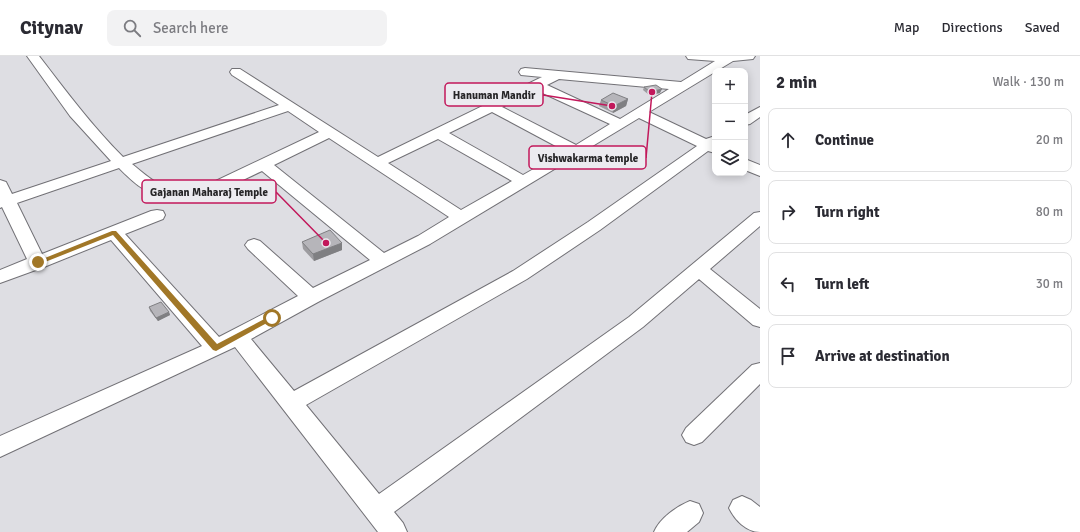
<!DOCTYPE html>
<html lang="en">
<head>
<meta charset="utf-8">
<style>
	body { margin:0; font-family:Signika,sans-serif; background:#f2f2f3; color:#2b2b33 }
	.controls { position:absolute; right:12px; top:12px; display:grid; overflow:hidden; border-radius:8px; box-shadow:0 2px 10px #0003 }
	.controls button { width:36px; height:36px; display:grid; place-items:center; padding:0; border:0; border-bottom:1px solid #e1e1e2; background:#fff; color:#2b2b33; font:20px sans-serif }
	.stop { position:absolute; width:12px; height:12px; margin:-9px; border:3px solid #a17727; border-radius:50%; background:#fff }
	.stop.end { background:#a17727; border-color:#fff; box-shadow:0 1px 4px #0008 }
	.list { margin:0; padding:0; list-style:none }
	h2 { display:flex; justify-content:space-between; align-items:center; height:52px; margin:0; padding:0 16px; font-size:17px }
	h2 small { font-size:13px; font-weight:400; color:#7c7c81 }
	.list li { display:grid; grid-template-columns:26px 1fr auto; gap:12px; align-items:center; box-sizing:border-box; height:64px; margin:0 8px 8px; padding:0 8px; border:1px solid #e1e1e2; border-radius:8px }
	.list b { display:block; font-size:15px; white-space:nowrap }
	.list em { font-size:13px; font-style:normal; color:#7c7c81 }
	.icon { flex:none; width:22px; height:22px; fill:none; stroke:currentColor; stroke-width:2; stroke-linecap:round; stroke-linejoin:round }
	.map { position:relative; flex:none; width:760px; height:476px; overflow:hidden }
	header { display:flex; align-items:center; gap:24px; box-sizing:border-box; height:56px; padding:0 20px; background:#fff; border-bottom:1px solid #e1e1e2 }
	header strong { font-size:19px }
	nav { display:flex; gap:22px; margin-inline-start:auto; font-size:14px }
	.search { width:280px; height:36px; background:#f2f2f3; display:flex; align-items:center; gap:10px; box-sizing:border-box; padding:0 14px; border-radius:8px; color:#7c7c81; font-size:15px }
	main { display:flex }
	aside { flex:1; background:#fff }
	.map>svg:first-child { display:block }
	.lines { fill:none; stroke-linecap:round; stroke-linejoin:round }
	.street-casing { stroke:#727176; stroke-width:2 }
	.street { fill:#fff; fill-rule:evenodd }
	.wall { fill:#9d9ca0 }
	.shaded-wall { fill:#7f7f82 }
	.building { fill:#b6b5ba; stroke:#7f7f82 }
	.route { fill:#a17727 }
	.leader { fill:none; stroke:#c2185b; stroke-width:1.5 }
	.callout-dot { fill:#c2185b; stroke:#ecebf0; stroke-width:1.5 }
	.callout { fill:#ecebf0; stroke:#c2185b; stroke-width:1.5 }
	.callout-label { font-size:11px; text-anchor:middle; font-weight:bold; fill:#262527 }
</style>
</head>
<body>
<header>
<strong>Citynav</strong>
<div class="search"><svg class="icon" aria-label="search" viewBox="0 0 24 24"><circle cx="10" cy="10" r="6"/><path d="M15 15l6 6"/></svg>Search here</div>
<nav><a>Map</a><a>Directions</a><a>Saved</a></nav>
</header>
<main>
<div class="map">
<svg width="760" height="476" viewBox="0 0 760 476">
	<rect width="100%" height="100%" fill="#dedee3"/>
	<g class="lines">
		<g class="street-casing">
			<g id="street">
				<path d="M 27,0 L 39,0 C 66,35 92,70 123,101 L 279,49 L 232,19 L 230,16 L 232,13 L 240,13 L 378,101 L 542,21 L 521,19 L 519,16 L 521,13 L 525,12 L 681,26 L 715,5 L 688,3 L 686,0 L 755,0 L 753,3 L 733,5 L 649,56 L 706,83 L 715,80 L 715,97 L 708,95 L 600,174 L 527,223 L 306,349 L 379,438 L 629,261 L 754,157 L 760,156 L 760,170 L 710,213 L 760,253 L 760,271 L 753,269 L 699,223 L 643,271 L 394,456 L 403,467 L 407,476 L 378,476 L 235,291 L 0,401 L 0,380 L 202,290 L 111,184 L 44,211 L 0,227 L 0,214 L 27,203 L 2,151 L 0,152 L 0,124 L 6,126 L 12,138 L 111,105 L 70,60 ZM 559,23 L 669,33 L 620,63 L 547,29 ZM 536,34 L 610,68 L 576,89 L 502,51 ZM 288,55 L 319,76 L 203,131 C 196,132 188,134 181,134 C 161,134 146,119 132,108 ZM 492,56 L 565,95 L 523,119 L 449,77 ZM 639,62 L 697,90 L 588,166 L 513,215 L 294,335 L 251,283 L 318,246 L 430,188 ZM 329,82 L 449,161 L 418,180 L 384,197 L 274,109 ZM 438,83 L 512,125 L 461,154 L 388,107 ZM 119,112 C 126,119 134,127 142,132 C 184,158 223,133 262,115 L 370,204 L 313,232 L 260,185 L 254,183 L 248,185 L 245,189 L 248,193 L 298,240 L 219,281 L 125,178 L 163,163 L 165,159 L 163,155 L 157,154 L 151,155 L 42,198 L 17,147 Z"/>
				<path d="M 760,51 L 760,61 L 750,68 L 745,69 L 745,59 Z"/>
				<path d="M 745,103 L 760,109 L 760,120 L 745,114 Z"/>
				<path d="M 760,307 L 760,328 L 702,386 L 694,389 L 686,386 L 682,379 L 686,372 L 752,309 Z"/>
				<path d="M 742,440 L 751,444 L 760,451 L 760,476 C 746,476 735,464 729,452 L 733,444 Z"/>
				<path d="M 690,445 L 699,448 L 703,457 L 699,466 L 687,476 L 654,476 C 660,462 676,451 690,445 Z"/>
			</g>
		</g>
		<use href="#street" class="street"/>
	</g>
	<g class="wall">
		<path d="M 644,31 L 660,37 L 649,39 L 643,34 Z"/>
		<path d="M 628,43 L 626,50 L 613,57 L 599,50 L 601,44 Z"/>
		<path d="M 302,186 L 342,187 L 342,194 L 314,205 L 303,193 Z"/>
		<path d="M 149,251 L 169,256 L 170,259 L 158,265 L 150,255 Z"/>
	</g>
	<g class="shaded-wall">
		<path d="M 662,33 L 660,37 L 649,39 L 650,36 Z"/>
		<path d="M 628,43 L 626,50 L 613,57 L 614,50 Z"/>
		<path d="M 342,187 L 342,194 L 314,205 L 313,198 Z"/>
		<path d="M 169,256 L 170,259 L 158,265 L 156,262 Z"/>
	</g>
	<g class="building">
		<path d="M 656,29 L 662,33 L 650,36 L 644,31 Z"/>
		<path d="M 613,37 L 628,43 L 614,50 L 601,44 Z"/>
		<path d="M 330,174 L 342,187 L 313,198 L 302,186 Z"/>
		<path d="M 161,246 L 169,256 L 156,262 L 149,251 Z"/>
	</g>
	<path class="route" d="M 112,175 L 116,175 L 217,288 L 270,260 L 272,259 L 276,262 L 216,295 L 213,294 L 113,179 L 40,208 L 35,206 Z"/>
	<path class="leader" d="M612 50L543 39M652 36L646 102M326 187L276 136"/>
	<g class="callout-dot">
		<circle cx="612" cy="50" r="4"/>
		<circle cx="652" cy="36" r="4"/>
		<circle cx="326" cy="187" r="4"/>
	</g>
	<g class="callout">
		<rect x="445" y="27" width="98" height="23" rx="4"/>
		<rect x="529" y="90" width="117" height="23" rx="4"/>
		<rect x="142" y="124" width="134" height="23" rx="4"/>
	</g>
	<g class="callout-label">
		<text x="494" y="43">Hanuman Mandir</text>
		<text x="588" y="106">Vishwakarma temple</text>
		<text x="209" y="140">Gajanan Maharaj Temple</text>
	</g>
</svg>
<div class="controls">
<button>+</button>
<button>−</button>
<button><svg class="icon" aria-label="layers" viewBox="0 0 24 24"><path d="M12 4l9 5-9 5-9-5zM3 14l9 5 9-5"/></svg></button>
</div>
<div class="stop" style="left:272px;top:262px"></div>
<div class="stop end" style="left:38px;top:206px"></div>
</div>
<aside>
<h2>2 min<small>Walk · 130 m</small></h2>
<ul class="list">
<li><svg class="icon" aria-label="ahead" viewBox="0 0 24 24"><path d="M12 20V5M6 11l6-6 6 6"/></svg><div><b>Continue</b></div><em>20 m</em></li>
<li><svg class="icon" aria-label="right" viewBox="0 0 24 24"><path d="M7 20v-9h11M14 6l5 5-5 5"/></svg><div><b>Turn right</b></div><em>80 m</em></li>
<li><svg class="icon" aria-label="left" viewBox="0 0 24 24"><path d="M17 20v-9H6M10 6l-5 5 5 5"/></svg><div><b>Turn left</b></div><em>30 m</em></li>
<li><svg class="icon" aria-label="arrive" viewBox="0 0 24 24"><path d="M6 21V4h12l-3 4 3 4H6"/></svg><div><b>Arrive at destination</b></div></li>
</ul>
</aside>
</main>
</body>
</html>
